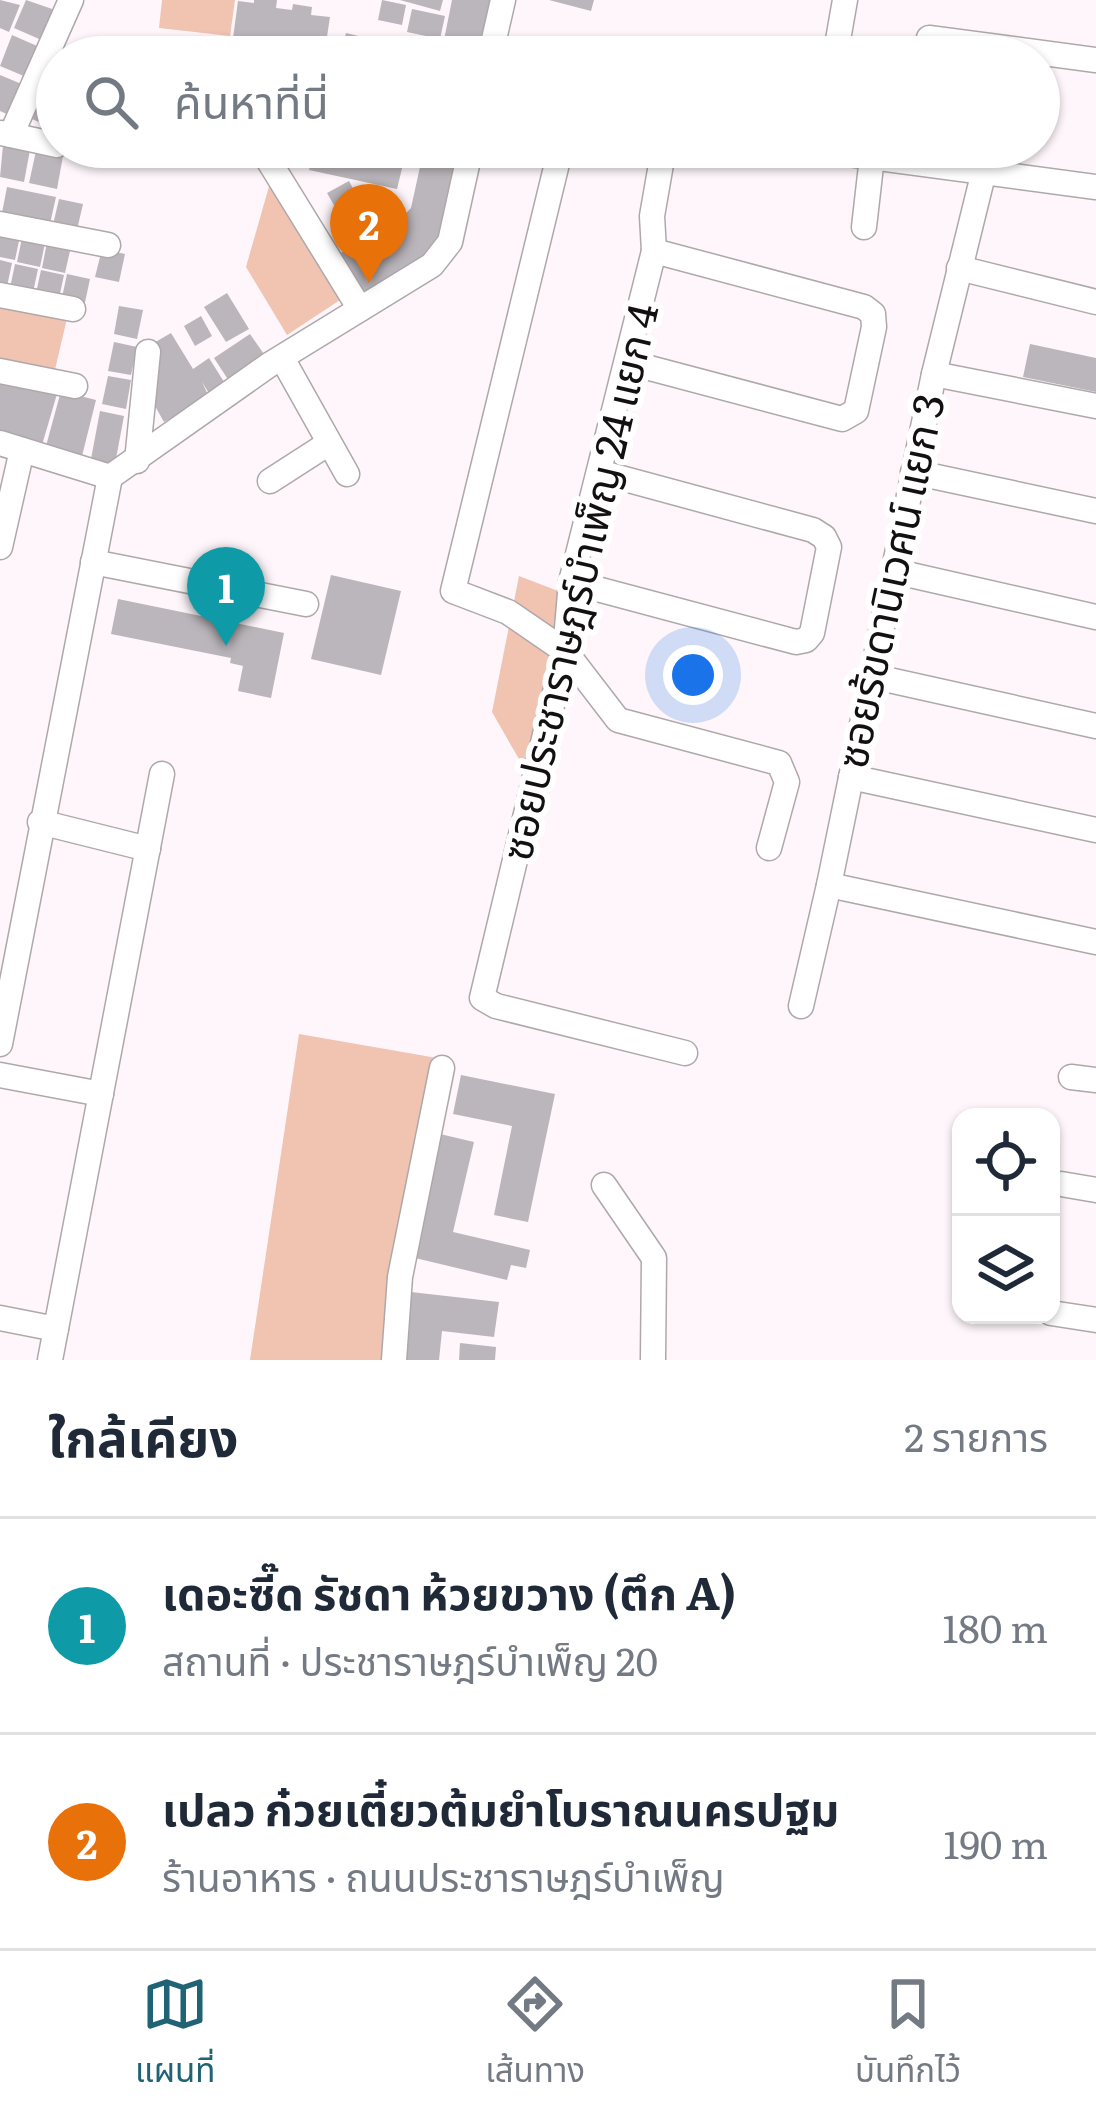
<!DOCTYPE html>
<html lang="th">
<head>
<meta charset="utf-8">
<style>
	body { margin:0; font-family:Literata,"Noto Sans Thai",serif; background:#f6f6f7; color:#1f2937 }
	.controls { position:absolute; right:36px; bottom:36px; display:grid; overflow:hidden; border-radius:24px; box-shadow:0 3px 9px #0004 }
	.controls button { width:108px; height:108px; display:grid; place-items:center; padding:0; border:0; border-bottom:3px solid #e0e1e3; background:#fff; color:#1f2937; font:60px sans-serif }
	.you { position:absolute; left:693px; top:675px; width:42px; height:42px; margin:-30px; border:9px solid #fff; border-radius:50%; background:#1a73e8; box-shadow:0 0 0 18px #1a73e833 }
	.badge { display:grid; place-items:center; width:78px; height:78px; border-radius:50%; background:#1f6375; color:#fff; font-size:39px; font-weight:700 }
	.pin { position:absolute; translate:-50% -99px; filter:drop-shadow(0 3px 6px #0008) }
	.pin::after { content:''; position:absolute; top:63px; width:42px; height:36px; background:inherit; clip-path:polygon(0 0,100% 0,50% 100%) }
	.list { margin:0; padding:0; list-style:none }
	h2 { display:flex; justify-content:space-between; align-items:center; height:156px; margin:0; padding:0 48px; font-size:51px }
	h2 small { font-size:39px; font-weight:400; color:#747a83 }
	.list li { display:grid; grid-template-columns:78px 1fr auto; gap:36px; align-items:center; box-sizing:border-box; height:216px; padding:0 48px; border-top:3px solid #e0e1e3 }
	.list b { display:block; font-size:45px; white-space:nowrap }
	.list p { margin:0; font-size:39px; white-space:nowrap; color:#747a83 }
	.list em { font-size:39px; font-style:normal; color:#747a83 }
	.icon { flex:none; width:66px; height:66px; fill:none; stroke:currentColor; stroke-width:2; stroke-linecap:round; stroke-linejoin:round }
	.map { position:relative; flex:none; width:1096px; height:1360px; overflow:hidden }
	.search { position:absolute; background:#fff; box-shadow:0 3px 9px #0004; left:36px; right:36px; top:36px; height:132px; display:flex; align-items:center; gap:30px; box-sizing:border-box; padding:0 42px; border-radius:66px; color:#747a83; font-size:45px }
	.sheet { height:588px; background:#fff }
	nav { display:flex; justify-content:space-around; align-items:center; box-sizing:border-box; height:168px; border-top:3px solid #e0e1e3; background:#fff; font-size:33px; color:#747a83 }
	nav a { display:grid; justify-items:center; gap:6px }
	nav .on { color:#1f6375 }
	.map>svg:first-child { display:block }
	.green { fill:#f1c3b1 }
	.building { fill:#bbb6bb }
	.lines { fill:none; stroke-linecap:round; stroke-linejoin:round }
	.minor-casing { stroke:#afa8ab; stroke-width:27 }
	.minor { stroke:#fff; stroke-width:24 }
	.labels { text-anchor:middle; stroke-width:12; stroke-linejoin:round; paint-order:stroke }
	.street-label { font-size:42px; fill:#121011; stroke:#fff }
</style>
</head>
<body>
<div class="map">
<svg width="1096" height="1360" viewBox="0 0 1096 1360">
	<rect width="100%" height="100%" fill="#fef6fa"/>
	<g class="green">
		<path d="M 162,0 L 235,0 L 230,36 L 159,28 Z"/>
		<path d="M 270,183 L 340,300 L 287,335 L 246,267 Z"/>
		<path d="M 0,301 L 68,314 L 54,374 L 0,363 Z"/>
		<path d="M 519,576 L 566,594 L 531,780 L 492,712 Z"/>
		<path d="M 299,1034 L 437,1058 L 386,1360 L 250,1360 Z"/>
	</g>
	<g class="building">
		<path d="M 0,0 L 20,5 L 9,32 L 0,28 Z"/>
		<path d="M 26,0 L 58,11 L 46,42 L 14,28 Z"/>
		<path d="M 254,0 L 277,0 L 276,8 L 292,10 L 293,4 L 312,7 L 311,15 L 330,17 L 325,50 L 233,38 L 238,1 L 254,3 Z"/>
		<path d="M 382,0 L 406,5 L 402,25 L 378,20 Z"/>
		<path d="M 400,0 L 443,0 L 440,11 Z"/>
		<path d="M 452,0 L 490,0 L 479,53 L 443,45 Z"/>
		<path d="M 549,0 L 594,0 L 591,11 Z"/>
		<path d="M 412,9 L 445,16 L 440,39 L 407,32 Z"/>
		<path d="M 346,33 L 409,48 L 407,57 L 340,57 Z"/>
		<path d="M 12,35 L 44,49 L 31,79 L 0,66 Z"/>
		<path d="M 249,43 L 275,49 L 273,57 L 246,57 Z"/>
		<path d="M 412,48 L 445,55 L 445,57 L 410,57 Z"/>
		<path d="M 0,75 L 24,85 L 11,116 L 0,111 Z"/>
		<path d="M 45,89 L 57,94 L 57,130 L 32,119 Z"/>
		<path d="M 3,145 L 30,150 L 24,182 L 0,177 Z"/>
		<path d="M 278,147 L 308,147 L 304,159 L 277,153 Z"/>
		<path d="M 315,147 L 407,148 L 397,189 L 309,170 Z"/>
		<path d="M 36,151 L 63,156 L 57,189 L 29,183 Z"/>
		<path d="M 423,153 L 460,161 L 442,238 L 427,257 L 363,294 L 339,254 L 401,218 L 411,208 Z"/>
		<path d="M 349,181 L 368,216 L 347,228 L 327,193 Z"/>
		<path d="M 7,187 L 56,197 L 49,228 L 1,218 Z"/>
		<path d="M 59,199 L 83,204 L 76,234 L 52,229 Z"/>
		<path d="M 0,232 L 20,236 L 15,260 L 0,257 Z"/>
		<path d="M 48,237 L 72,242 L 65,273 L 42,268 Z"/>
		<path d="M 22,238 L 45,243 L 40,267 L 17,262 Z"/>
		<path d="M 102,249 L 125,254 L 119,282 L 95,277 Z"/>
		<path d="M 0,260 L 12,263 L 6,291 L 0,290 Z"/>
		<path d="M 15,264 L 38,269 L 32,297 L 9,293 Z"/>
		<path d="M 41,270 L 64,275 L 58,303 L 35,298 Z"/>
		<path d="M 67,274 L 90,279 L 84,307 L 61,302 Z"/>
		<path d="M 227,293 L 249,329 L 226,342 L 204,307 Z"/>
		<path d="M 119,306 L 143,310 L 137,339 L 114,334 Z"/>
		<path d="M 201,316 L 212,336 L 195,346 L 184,326 Z"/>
		<path d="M 171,333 L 193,369 L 209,358 L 226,385 L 210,395 L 202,382 L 209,397 L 164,422 L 146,390 L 152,344 Z"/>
		<path d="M 250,334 L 266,357 L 229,381 L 214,358 Z"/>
		<path d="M 114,342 L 137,347 L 131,375 L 108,371 Z"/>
		<path d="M 1030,344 L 1096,358 L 1096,392 L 1023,377 Z"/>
		<path d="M 108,376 L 131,380 L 126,409 L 102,404 Z"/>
		<path d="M 0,381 L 57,394 L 42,445 L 0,432 Z"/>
		<path d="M 61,391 L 96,400 L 82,456 L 46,446 Z"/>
		<path d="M 100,411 L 124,416 L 115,464 L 91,459 Z"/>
		<path d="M 331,575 L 401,591 L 381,675 L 311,659 Z"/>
		<path d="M 118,599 L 284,633 L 271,698 L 238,691 L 243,666 L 230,663 L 231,658 L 111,634 Z"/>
		<path d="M 461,1075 L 555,1094 L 528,1222 L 494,1215 L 512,1126 L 453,1114 Z"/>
		<path d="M 440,1134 L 474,1142 L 453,1232 L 530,1250 L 526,1268 L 511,1265 L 507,1280 L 411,1257 Z"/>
		<path d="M 411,1292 L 499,1302 L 494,1337 L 442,1331 L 439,1360 L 402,1360 Z"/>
		<path d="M 460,1343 L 496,1347 L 495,1360 L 459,1360 Z"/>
	</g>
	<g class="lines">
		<g class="minor-casing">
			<g id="minor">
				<path d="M 929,38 L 1096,60"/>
				<path d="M 490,57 L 503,0"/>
				<path d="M 835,57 L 845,0"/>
				<path d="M 1,133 L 57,145"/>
				<path d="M 11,135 L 71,0"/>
				<path d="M 266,147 L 264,153 L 360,309"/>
				<path d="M 426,147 L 469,158"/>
				<path d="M 561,147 L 453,591 L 508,612 L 565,651 L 618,720 L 779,763 L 787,782 L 769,848"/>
				<path d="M 664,147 L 652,216 L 654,251 L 571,582 L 565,651 L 482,998 L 496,1006 L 685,1053"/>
				<path d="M 796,147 L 1096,187"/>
				<path d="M 0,224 L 108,245"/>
				<path d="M 864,227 L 872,157"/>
				<path d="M 959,268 L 1096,302"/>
				<path d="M 0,295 L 73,309"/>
				<path d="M 282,358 L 347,474"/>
				<path d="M 627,362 L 842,419 L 856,411 L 874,327 L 873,314 L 864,307 L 654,251"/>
				<path d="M 0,371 L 75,386"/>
				<path d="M 934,374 L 1096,406"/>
				<path d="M 0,443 L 110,477 L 269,365 L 432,265 L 450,242 L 471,147"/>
				<path d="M 137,461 L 148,352"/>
				<path d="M 913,472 L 1096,511"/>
				<path d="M 270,481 L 329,443"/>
				<path d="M 0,547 L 22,450"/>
				<path d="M 93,562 L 306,604"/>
				<path d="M 893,571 L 1096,617"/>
				<path d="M 571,582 L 796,642 L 806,640 L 812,633 L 829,547 L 824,537 L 813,530 L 599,472"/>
				<path d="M 871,676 L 1096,726"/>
				<path d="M 851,777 L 1096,830"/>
				<path d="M 40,822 L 148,849"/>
				<path d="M 829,885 L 1096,942"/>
				<path d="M 801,1006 L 829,885 L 934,374 L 984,171"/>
				<path d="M 0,1044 L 110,477"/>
				<path d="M 0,1075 L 101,1094"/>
				<path d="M 1071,1077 L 1096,1080"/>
				<path d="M 1061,1184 L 1096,1190"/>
				<path d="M 604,1185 L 654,1258 L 653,1360"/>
				<path d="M 1051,1313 L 1096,1320"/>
				<path d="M 0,1318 L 56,1329"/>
				<path d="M 50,1360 L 162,774"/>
				<path d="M 394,1360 L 400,1277 L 442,1068"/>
			</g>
		</g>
		<use href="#minor" class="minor"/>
	</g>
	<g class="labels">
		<g class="street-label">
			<text transform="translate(891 581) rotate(-78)" y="15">ซอยร้ขดานิเวศน์ แยก 3</text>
			<text transform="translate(580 582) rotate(-77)" y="15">ซอยประชาราษฎร์บำเพ็ญ 24 แยก 4</text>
		</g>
	</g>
</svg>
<div class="controls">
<button><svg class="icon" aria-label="locate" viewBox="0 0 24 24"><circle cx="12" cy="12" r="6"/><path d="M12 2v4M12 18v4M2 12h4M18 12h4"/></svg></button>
<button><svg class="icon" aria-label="layers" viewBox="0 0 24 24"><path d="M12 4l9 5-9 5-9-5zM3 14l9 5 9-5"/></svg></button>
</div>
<div class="you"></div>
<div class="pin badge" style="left:226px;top:646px;background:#0f9aa8">1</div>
<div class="pin badge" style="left:369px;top:283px;background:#e8710a">2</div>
<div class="search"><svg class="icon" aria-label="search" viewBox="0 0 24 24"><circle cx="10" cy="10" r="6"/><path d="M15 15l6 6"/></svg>ค้นหาที่นี่</div>
</div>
<section class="sheet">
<h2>ใกล้เคียง<small>2 รายการ</small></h2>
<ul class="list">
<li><span class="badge" style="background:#0f9aa8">1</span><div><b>เดอะซี๊ด รัชดา ห้วยขวาง (ตึก A)</b><p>สถานที่ · ประชาราษฎร์บำเพ็ญ 20</p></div><em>180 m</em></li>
<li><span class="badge" style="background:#e8710a">2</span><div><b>เปลว ก๋วยเตี๋ยวต้มยำโบราณนครปฐม</b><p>ร้านอาหาร · ถนนประชาราษฎร์บำเพ็ญ</p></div><em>190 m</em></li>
</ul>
</section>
<nav>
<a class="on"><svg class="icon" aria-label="map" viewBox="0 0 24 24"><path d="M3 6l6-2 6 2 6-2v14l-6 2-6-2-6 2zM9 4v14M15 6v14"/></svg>แผนที่</a>
<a><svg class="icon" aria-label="directions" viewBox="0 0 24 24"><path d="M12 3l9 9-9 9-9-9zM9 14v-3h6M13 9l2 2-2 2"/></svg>เส้นทาง</a>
<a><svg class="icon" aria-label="saved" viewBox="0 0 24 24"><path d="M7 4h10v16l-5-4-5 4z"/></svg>บันทึกไว้</a>
</nav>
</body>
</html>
